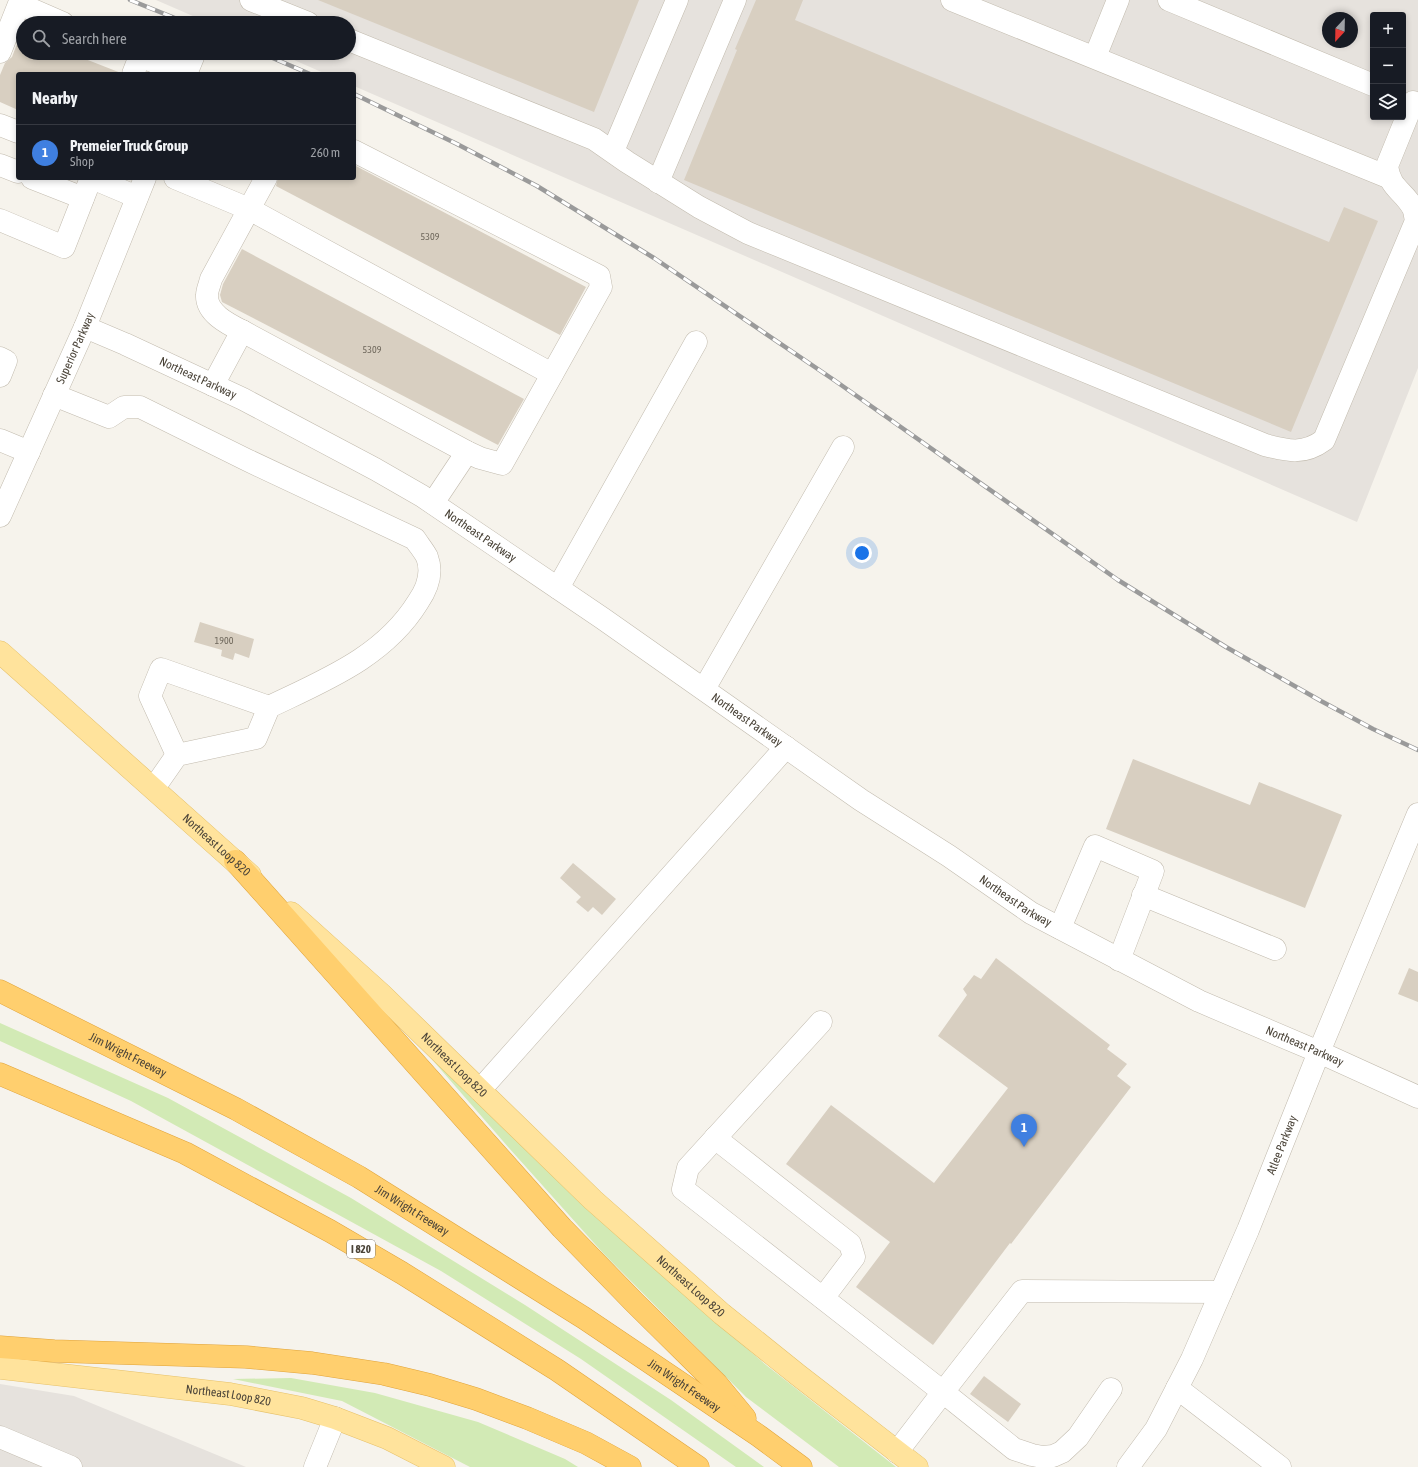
<!DOCTYPE html>
<html lang="en">
<head>
<meta charset="utf-8">
<style>
	body { margin:0; font-family:"Asap Condensed",sans-serif; background:#20242c; color:#f1f3f6 }
	.controls { position:absolute; right:12px; top:12px; display:grid; overflow:hidden; border-radius:4px; box-shadow:0 2px 6px #0003 }
	.controls button { width:36px; height:36px; display:grid; place-items:center; padding:0; border:0; border-bottom:1px solid #363941; background:#171b24; color:#f1f3f6; font:20px sans-serif }
	.compass { position:absolute; left:1322px; top:12px; width:36px; height:36px; border-radius:50%; background:#171b24; box-shadow:0 2px 6px #0003; rotate:202deg }
	.you { position:absolute; left:862px; top:553px; width:14px; height:14px; margin:-10px; border:3px solid #fff; border-radius:50%; background:#1a73e8; box-shadow:0 0 0 6px #1a73e833 }
	.badge { display:grid; place-items:center; width:26px; height:26px; border-radius:50%; background:#b45309; color:#fff; font-size:13px; font-weight:700 }
	.pin { position:absolute; translate:-50% -33px; filter:drop-shadow(0 1px 2px #0008) }
	.pin::after { content:''; position:absolute; top:21px; width:14px; height:12px; background:inherit; clip-path:polygon(0 0,100% 0,50% 100%) }
	.list { margin:0; padding:0; list-style:none }
	h2 { display:flex; justify-content:space-between; align-items:center; height:52px; margin:0; padding:0 16px; font-size:17px }
	h2 small { font-size:13px; font-weight:400; color:#9ea1a6 }
	.list li { display:grid; grid-template-columns:26px 1fr auto; gap:12px; align-items:center; box-sizing:border-box; height:56px; padding:0 16px; border-top:1px solid #363941 }
	.list b { display:block; font-size:15px; white-space:nowrap }
	.list p { margin:0; font-size:13px; white-space:nowrap; color:#9ea1a6 }
	.list em { font-size:13px; font-style:normal; color:#9ea1a6 }
	.icon { flex:none; width:22px; height:22px; fill:none; stroke:currentColor; stroke-width:2; stroke-linecap:round; stroke-linejoin:round }
	.map { position:relative; flex:none; width:1418px; height:1467px; overflow:hidden }
	.search { position:absolute; background:#171b24; box-shadow:0 2px 6px #0003; left:16px; top:16px; width:340px; height:44px; display:flex; align-items:center; gap:10px; box-sizing:border-box; padding:0 14px; border-radius:22px; color:#9ea1a6; font-size:15px }
	.panel { position:absolute; background:#171b24; box-shadow:0 2px 6px #0003; left:16px; top:72px; width:340px; height:108px; border-radius:4px }
	.map>svg:first-child { display:block }
	.industrial { fill:#e6e2dd; fill-rule:evenodd }
	.green { fill:#d2eab5 }
	.building { fill:#d8cfc1 }
	.lines { fill:none; stroke-linecap:round; stroke-linejoin:round }
	.minor-casing { stroke:#c2bbae; stroke-width:23 }
	.major-casing { stroke:#e6c16a; stroke-width:23 }
	.highway-casing { stroke:#e0a43c; stroke-width:23 }
	.minor { stroke:#fff; stroke-width:22 }
	.major { stroke:#ffe39c; stroke-width:22 }
	.highway { stroke:#ffcf6e; stroke-width:22 }
	.rail-casing { stroke:#9a9a9a; stroke-width:4.5 }
	.rail { stroke:#fff; stroke-width:3; stroke-dasharray:9; stroke-linecap:butt }
	.labels { text-anchor:middle; stroke-width:3; stroke-linejoin:round; paint-order:stroke }
	.number-label { font-size:10px; fill:#6e675b }
	.shield { fill:#fff; stroke:#817c74; stroke-width:1 }
	.shield-label { font-size:11px; font-weight:bold; fill:#4b4439 }
	.street-label { font-size:12px; fill:#4b4439; stroke:#fff }
</style>
</head>
<body>
<div class="map">
<svg width="1418" height="1467" viewBox="0 0 1418 1467">
	<rect width="100%" height="100%" fill="#f6f3ec"/>
	<g class="industrial">
		<path d="M 156,0 L 1418,0 L 1418,368 L 1357,522 L 354,86 L 354,74 L 326,74 L 278,53 L 349,53 L 349,23 L 209,23 ZM 1373,15 L 1403,15 L 1403,117 L 1373,117 ZM 1328,18 L 1352,18 L 1352,42 L 1328,42 Z"/>
		<path d="M 0,1384 L 74,1396 L 246,1467 L 0,1467 Z"/>
	</g>
	<g class="green">
		<path d="M 0,1023 L 168,1098 L 351,1198 L 525,1305 L 671,1400 L 764,1467 L 736,1467 L 581,1359 L 441,1271 L 131,1101 L 0,1041 Z"/>
		<path d="M 429,1056 L 635,1251 L 766,1365 L 896,1467 L 839,1467 L 746,1397 L 603,1253 L 509,1148 Z"/>
		<path d="M 291,1378 L 375,1393 L 478,1422 L 565,1459 L 578,1467 L 470,1467 L 342,1401 L 233,1379 Z"/>
	</g>
	<g class="building">
		<path d="M 318,0 L 639,0 L 594,112 Z"/>
		<path d="M 756,0 L 803,0 L 795,20 L 1329,242 L 1344,207 L 1378,221 L 1291,432 L 684,180 L 737,50 L 735,49 Z"/>
		<path d="M 23,28 L 23,53 L 70,53 L 121,73 L 121,74 L 18,74 L 18,110 L 0,102 L 0,75 L 5,63 L 12,57 Z"/>
		<path d="M 354,165 L 586,287 L 560,335 L 276,186 L 278,178 L 354,178 Z"/>
		<path d="M 242,249 L 524,399 L 498,445 L 222,302 L 220,295 L 223,284 Z"/>
		<path d="M 200,622 L 254,639 L 249,658 L 235,653 L 233,660 L 221,656 L 222,650 L 194,642 Z"/>
		<path d="M 1133,759 L 1250,805 L 1259,782 L 1342,815 L 1305,908 L 1106,829 Z"/>
		<path d="M 573,863 L 616,899 L 602,915 L 593,907 L 588,912 L 576,902 L 581,897 L 560,878 Z"/>
		<path d="M 996,958 L 1110,1045 L 1107,1049 L 1127,1064 L 1117,1076 L 1131,1087 L 1011,1244 L 1010,1243 L 933,1345 L 856,1287 L 890,1242 L 786,1164 L 831,1105 L 934,1183 L 1008,1088 L 938,1036 L 967,995 L 963,989 L 974,975 L 981,979 Z"/>
		<path d="M 1409,968 L 1418,972 L 1418,1002 L 1398,994 Z"/>
		<path d="M 984,1376 L 1021,1404 L 1008,1422 L 970,1394 Z"/>
	</g>
	<g class="lines">
		<g class="minor-casing">
			<g id="minor">
				<path d="M 251,0 L 308,23"/>
				<path d="M 952,0 L 1388,177"/>
				<path d="M 1169,0 L 1373,85"/>
				<path d="M 349,40 L 594,139 L 627,162 L 699,207 L 748,233 L 1265,445 C 1288,451 1304,455 1324,440 L 1416,221 C 1415,217 1415,212 1413,208 C 1403,190 1390,189 1387,166 L 1413,102"/>
				<path d="M 0,52 L 19,4 L 63,23"/>
				<path d="M 1095,57 L 1118,0"/>
				<path d="M 133,74 L 140,56 L 185,74"/>
				<path d="M 186,74 L 193,57"/>
				<path d="M 0,125 L 18,132"/>
				<path d="M 613,151 L 677,0"/>
				<path d="M 0,165 L 18,172"/>
				<path d="M 32,178 L 83,198"/>
				<path d="M 92,178 L 137,197"/>
				<path d="M 175,178 L 249,209 L 552,374"/>
				<path d="M 266,178 L 211,279 C 210,284 207,290 207,295 C 206,313 228,324 242,331 L 467,452 L 480,458 L 502,464 L 601,287 L 599,276 L 354,151"/>
				<path d="M 658,182 L 735,0"/>
				<path d="M 0,220 L 64,247 L 91,178"/>
				<path id="s1" d="M 85,327 L 125,344 L 243,399 L 375,469 L 422,496 L 602,618 L 861,800 L 949,856 L 1031,913 L 1199,1001 L 1319,1052 L 1418,1097"/>
				<path d="M 0,358 L 6,361 L 0,376"/>
				<path d="M 213,385 L 242,331"/>
				<path d="M 54,395 L 109,417 L 124,407 L 140,407 L 247,460 L 415,539 C 418,544 424,551 427,557 C 433,573 427,589 418,602 C 384,657 325,680 269,707 L 256,738 L 177,755 L 154,788"/>
				<path d="M 0,440 L 29,452"/>
				<path d="M 433,503 L 467,452"/>
				<path id="s2" d="M 0,516 L 85,327 L 145,178"/>
				<path d="M 558,588 L 696,342"/>
				<path d="M 704,689 L 843,447"/>
				<path d="M 177,755 L 150,696 L 161,669 L 269,707"/>
				<path d="M 1143,895 L 1275,949"/>
				<path d="M 1060,928 L 1095,846 L 1153,871 L 1119,960"/>
				<path d="M 821,1022 L 688,1168 L 683,1189 L 943,1392 L 897,1452"/>
				<path d="M 480,1090 L 786,747"/>
				<path d="M 715,1138 L 850,1244 L 854,1257 L 823,1298"/>
				<path d="M 1177,1388 L 1280,1467"/>
				<path d="M 1111,1389 L 1078,1437 L 1062,1452 L 1053,1456 L 1043,1457 L 1032,1455 L 1014,1449 L 943,1392 L 1022,1291 L 1221,1292"/>
				<path d="M 0,1437 L 71,1467"/>
				<path d="M 315,1467 L 335,1418"/>
				<path id="s3" d="M 1128,1467 L 1156,1429 L 1192,1359 L 1248,1230 L 1319,1052 L 1418,814"/>
			</g>
		</g>
		<g class="major-casing">
			<g id="major">
				<path id="s4" d="M 0,652 L 250,875"/>
				<path id="s5" d="M 291,913 L 381,994 L 593,1200 L 722,1314 L 798,1375 L 917,1467"/>
				<path id="s6" d="M 0,1368 L 230,1394 L 302,1408 L 335,1418 L 387,1438 L 444,1467"/>
			</g>
		</g>
		<g class="highway-casing">
			<g id="highway">
				<path d="M 235,861 L 562,1228 L 634,1302 L 717,1384 L 745,1418"/>
				<path id="s7" d="M 0,991 L 236,1109 L 359,1177 L 584,1318 L 759,1436 L 801,1467"/>
				<path d="M 0,1074 L 185,1153 L 330,1231 L 402,1273 L 557,1370 L 698,1467"/>
				<path d="M 0,1347 L 54,1351 L 246,1357 L 312,1363 L 384,1374 L 430,1385 L 476,1399 L 527,1418 L 586,1443 L 630,1467"/>
			</g>
		</g>
		<use href="#minor" class="minor"/>
		<use href="#major" class="major"/>
		<use href="#highway" class="highway"/>
		<g class="rail-casing">
			<g id="rail">
				<path d="M 130,0 L 187,23"/>
				<path d="M 261,53 L 310,74"/>
				<path d="M 354,94 L 457,144 L 537,186 L 654,258 L 834,380 L 1118,580 L 1226,647 L 1321,701 L 1373,729 L 1418,750"/>
			</g>
		</g>
		<use href="#rail" class="rail"/>
	</g>
	<g class="labels">
		<g class="number-label">
			<text x="430" y="240">5309</text>
			<text x="372" y="353">5309</text>
			<text x="224" y="644">1900</text>
		</g>
		<rect class="shield" x="347" y="1240" width="28" height="18" rx="3"/>
		<g class="shield-label">
			<text x="361" y="1253">I 820</text>
		</g>
		<g class="street-label">
			<text dy="4" stroke="none"><textPath href="#s2" startOffset="184">Superior Parkway</textPath></text>
			<text dy="4" stroke="none"><textPath href="#s1" startOffset="124">Northeast Parkway</textPath></text>
			<text dy="4" stroke="none"><textPath href="#s1" startOffset="448">Northeast Parkway</textPath></text>
			<text dy="4" stroke="none"><textPath href="#s1" startOffset="772">Northeast Parkway</textPath></text>
			<text dy="4" stroke="none"><textPath href="#s4" startOffset="290">Northeast Loop 820</textPath></text>
			<text dy="4" stroke="none"><textPath href="#s1" startOffset="1096">Northeast Parkway</textPath></text>
			<text dy="4" stroke="none"><textPath href="#s1" startOffset="1420">Northeast Parkway</textPath></text>
			<text dy="4" stroke="none"><textPath href="#s7" startOffset="143">Jim Wright Freeway</textPath></text>
			<text dy="4" stroke="none"><textPath href="#s5" startOffset="223">Northeast Loop 820</textPath></text>
			<text dy="4" stroke="none"><textPath href="#s3" startOffset="358">Atlee Parkway</textPath></text>
			<text dy="4" stroke="none"><textPath href="#s7" startOffset="467">Jim Wright Freeway</textPath></text>
			<text dy="4" stroke="none"><textPath href="#s5" startOffset="547">Northeast Loop 820</textPath></text>
			<text dy="4" stroke="none"><textPath href="#s7" startOffset="791">Jim Wright Freeway</textPath></text>
			<text dy="4" stroke="none"><textPath href="#s6" startOffset="230">Northeast Loop 820</textPath></text>
		</g>
	</g>
</svg>
<div class="controls">
<button>+</button>
<button>−</button>
<button><svg class="icon" aria-label="layers" viewBox="0 0 24 24"><path d="M12 4l9 5-9 5-9-5zM3 14l9 5 9-5"/></svg></button>
</div>
<svg class="compass" viewBox="-18 -18 36 36"><path d="M0-13l5 13h-10z" fill="#e53935"/><path d="M0 13l5-13h-10z" fill="#9ea1a6"/></svg>
<div class="you"></div>
<div class="pin badge" style="left:1024px;top:1147px;background:#3f7fe0">1</div>
<div class="search"><svg class="icon" aria-label="search" viewBox="0 0 24 24"><circle cx="10" cy="10" r="6"/><path d="M15 15l6 6"/></svg>Search here</div>
<section class="panel">
<h2>Nearby<small></small></h2>
<ul class="list">
<li><span class="badge" style="background:#3f7fe0">1</span><div><b>Premeier Truck Group</b><p>Shop</p></div><em>260 m</em></li>
</ul>
</section>
</div>
</body>
</html>
